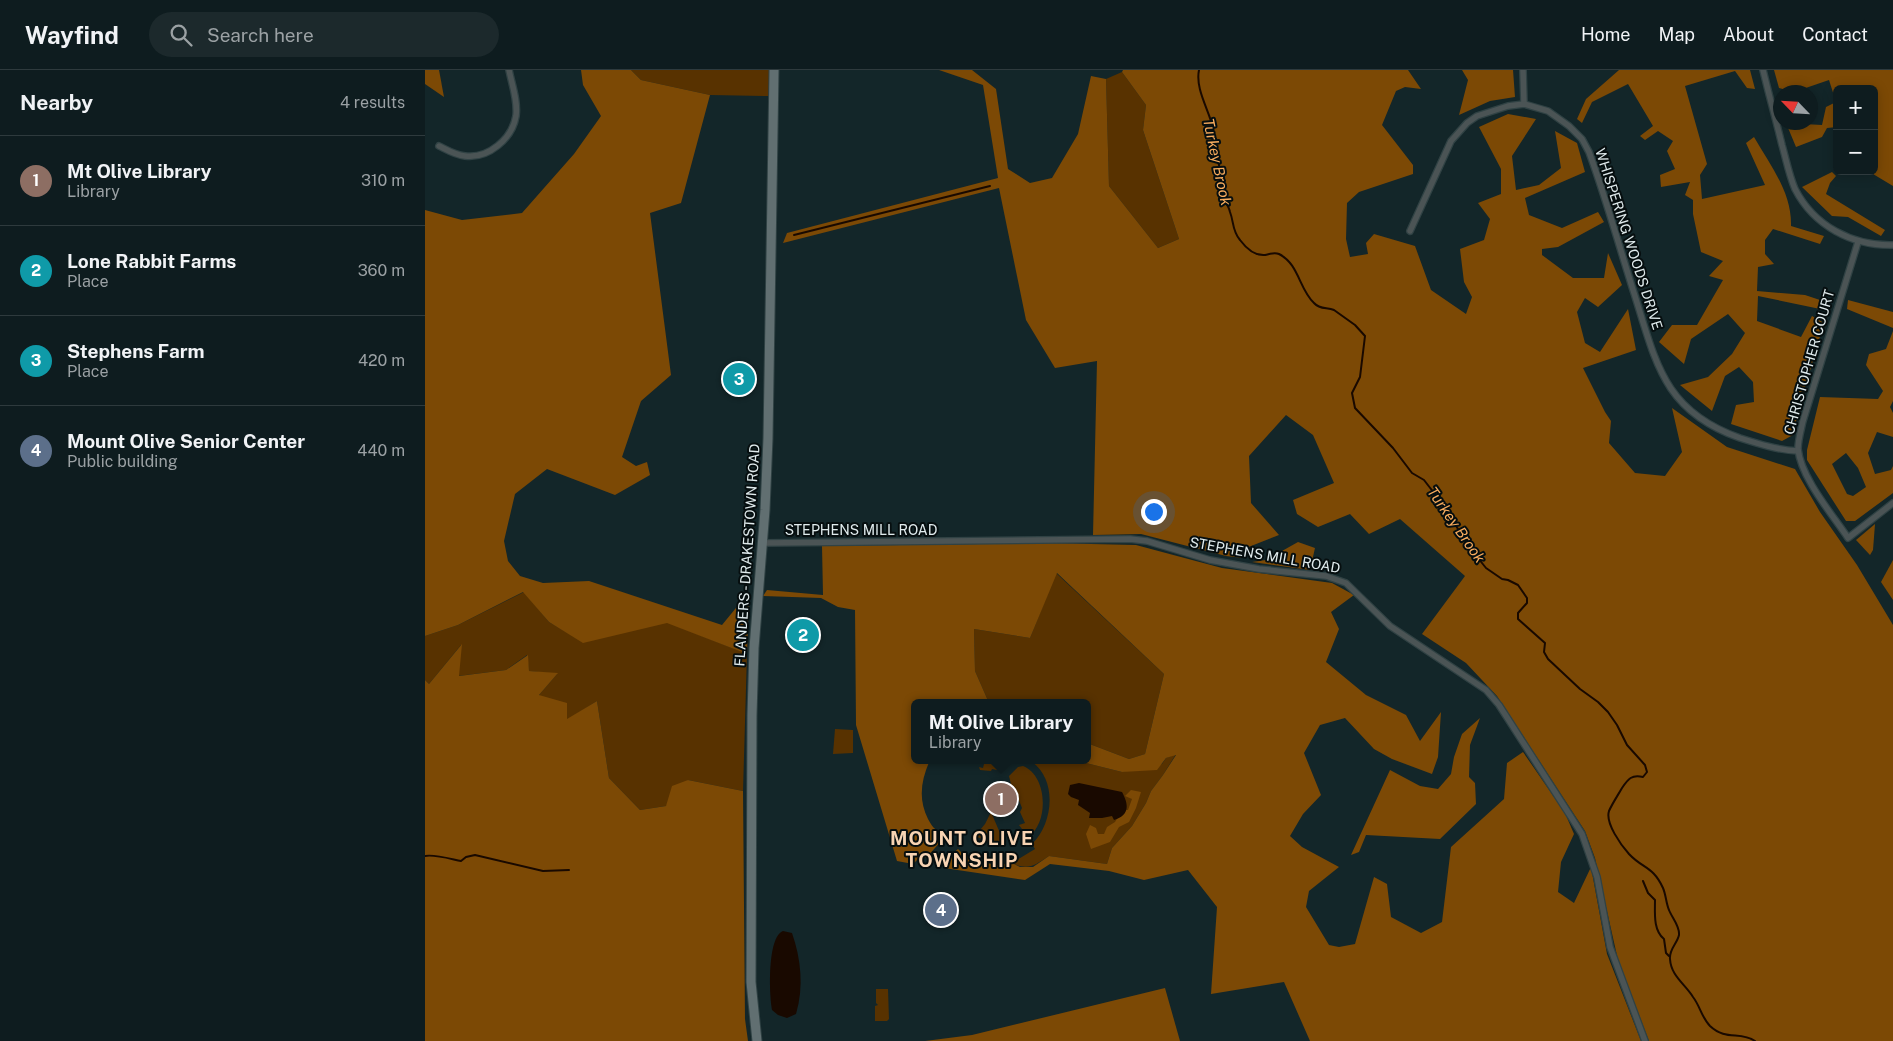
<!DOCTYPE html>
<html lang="en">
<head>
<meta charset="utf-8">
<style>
	body { margin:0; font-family:"Public Sans",sans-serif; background:#1c292c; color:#f1f3f6 }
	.controls { position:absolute; right:15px; top:15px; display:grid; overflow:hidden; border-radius:8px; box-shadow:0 2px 12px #0003 }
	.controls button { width:45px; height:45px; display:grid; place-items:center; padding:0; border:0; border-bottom:1px solid #2e3a3d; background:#0e1c1f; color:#f1f3f6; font:25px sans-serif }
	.compass { position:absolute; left:1348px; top:15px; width:45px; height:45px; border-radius:50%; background:#0e1c1f; box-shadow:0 2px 12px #0003; rotate:295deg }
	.you { position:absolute; left:728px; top:441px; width:18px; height:18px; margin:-12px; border:4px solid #fff; border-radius:50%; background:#1a73e8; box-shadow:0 0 0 8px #1a73e833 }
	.badge { display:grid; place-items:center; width:32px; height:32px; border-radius:50%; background:#8c9099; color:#fff; font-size:16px; font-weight:700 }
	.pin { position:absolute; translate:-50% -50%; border:2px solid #fff; box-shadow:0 1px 5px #0006 }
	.popup { position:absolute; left:486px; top:629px; width:180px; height:65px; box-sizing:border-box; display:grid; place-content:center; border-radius:8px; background:#0e1c1f; filter:drop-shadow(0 1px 4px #0005); font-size:16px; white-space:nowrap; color:#9ba1a4 }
	.popup b { font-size:19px; color:#f1f3f6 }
	.popup::after { content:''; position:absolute; left:50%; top:100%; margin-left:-10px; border:10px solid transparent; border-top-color:#0e1c1f }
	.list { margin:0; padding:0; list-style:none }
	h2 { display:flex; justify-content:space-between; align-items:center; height:65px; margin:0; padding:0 20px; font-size:21px }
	h2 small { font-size:16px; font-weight:400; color:#9ba1a4 }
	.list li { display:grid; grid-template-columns:32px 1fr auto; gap:15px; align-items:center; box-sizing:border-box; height:90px; padding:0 20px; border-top:1px solid #2e3a3d }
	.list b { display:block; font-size:19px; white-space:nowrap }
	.list p { margin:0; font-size:16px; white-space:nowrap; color:#9ba1a4 }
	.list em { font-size:16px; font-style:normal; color:#9ba1a4 }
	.icon { flex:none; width:28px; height:28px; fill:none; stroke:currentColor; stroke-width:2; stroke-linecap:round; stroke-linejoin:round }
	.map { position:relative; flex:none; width:1468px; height:971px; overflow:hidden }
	header { display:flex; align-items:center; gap:30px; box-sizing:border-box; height:70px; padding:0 25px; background:#0e1c1f; border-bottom:1px solid #2e3a3d }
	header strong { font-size:24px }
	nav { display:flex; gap:28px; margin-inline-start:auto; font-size:18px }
	.search { width:350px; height:45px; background:#1c292c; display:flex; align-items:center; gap:12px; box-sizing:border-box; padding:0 18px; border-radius:28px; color:#9ba1a4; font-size:19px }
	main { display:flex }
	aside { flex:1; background:#0e1c1f }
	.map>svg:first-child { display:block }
	.green { fill:#583200 }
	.forest { fill:#7c4905; fill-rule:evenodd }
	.water { fill:#190900 }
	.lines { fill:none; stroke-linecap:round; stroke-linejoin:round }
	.stream { stroke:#190900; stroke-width:2 }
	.street-casing { stroke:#304244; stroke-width:8 }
	.secondary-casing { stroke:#304244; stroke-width:11 }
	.street { stroke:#4b5455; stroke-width:5.5 }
	.secondary { stroke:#616f71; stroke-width:9 }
	.labels { text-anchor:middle; stroke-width:4; stroke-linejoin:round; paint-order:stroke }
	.street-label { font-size:14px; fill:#e0ebed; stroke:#060e0f }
	.water-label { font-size:15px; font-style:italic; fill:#f8ac5e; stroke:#060e0f }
	.district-label { font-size:19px; font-weight:bold; letter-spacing:1px; fill:#f8d4b3; stroke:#060e0f }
</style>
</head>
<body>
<header>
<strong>Wayfind</strong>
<div class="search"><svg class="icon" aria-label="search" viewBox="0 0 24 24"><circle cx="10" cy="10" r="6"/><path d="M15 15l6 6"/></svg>Search here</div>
<nav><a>Home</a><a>Map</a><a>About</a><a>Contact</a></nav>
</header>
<main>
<aside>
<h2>Nearby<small>4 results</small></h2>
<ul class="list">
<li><span class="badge" style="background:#8d6e63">1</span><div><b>Mt Olive Library</b><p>Library</p></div><em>310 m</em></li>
<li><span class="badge" style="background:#0f9aa8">2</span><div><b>Lone Rabbit Farms</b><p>Place</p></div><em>360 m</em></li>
<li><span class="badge" style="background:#0f9aa8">3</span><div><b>Stephens Farm</b><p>Place</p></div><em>420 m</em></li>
<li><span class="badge" style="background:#5c6f8a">4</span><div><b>Mount Olive Senior Center</b><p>Public building</p></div><em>440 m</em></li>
</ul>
</aside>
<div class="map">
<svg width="1468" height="971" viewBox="0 0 1468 971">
	<rect width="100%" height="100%" fill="#132629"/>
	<g class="green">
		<path d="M 206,0 L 344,0 L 344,26 L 285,25 L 216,10 Z"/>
		<path d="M 697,2 L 721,35 L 718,60 L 754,169 L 733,178 L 684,116 L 681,9 Z"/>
		<path d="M 631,503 L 739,604 L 720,684 L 704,689 L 662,673 L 662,633 L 564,633 L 550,601 L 549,559 L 605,568 Z"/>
		<path d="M 99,522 L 124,552 L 158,572 L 242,552 L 322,584 L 318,721 L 263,710 L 241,736 L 215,740 L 184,708 L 172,631 L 142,650 L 114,625 L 132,604 L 104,601 L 102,585 L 81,600 L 33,606 L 36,575 L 4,614 L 0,610 L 0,566 L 33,555 Z"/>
		<path d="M 410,659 L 428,660 L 428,683 L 408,684 Z"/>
		<path d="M 751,684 L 738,705 L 726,721 L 721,733 L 707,756 L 687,778 L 682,794 L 624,786 C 610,795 603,801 587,793 L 610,779 L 607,774 C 629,753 633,707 604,690 L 649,690 L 697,702 L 737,694 L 741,688 Z"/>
		<path d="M 551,690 L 586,690 L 577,701 L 567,699 L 566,701 L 555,700 L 554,697 L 558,698 L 559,694 Z"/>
		<path d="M 598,696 C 623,706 624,753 603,767 L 594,755 L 600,753 L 595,742 L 597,738 L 593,728 L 589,726 L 584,706 L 593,697 Z"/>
		<path d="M 566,742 L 578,770 L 577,772 L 566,773 L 550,766 L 560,754 Z"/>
		<path d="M 451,919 L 463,919 L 464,949 L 462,951 L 450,951 L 450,936 L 453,935 L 451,933 Z"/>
	</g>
	<g class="forest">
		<path d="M 0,0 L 14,0 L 19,27 L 0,14 Z"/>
		<path d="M 156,0 L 206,0 L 216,10 L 285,25 L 256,133 L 225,143 L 246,305 L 216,331 L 197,387 L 211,396 L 222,392 L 225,405 L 190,425 L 122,399 L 90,424 L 79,471 L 83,491 L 95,506 L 118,513 L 164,511 L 297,555 L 324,522 L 322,584 L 242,553 L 158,573 L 124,552 L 98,522 L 33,555 L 0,566 L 0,140 L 37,150 L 97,143 L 149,84 L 176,46 L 158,15 Z"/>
		<path d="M 514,0 L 547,0 L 571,19 L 583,99 L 605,113 L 627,108 L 653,64 L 666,6 L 681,9 L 684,116 L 733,178 L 754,169 L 718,60 L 721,35 L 697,2 L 698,0 L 983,0 L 996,19 L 980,17 L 971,21 L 957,55 L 988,95 L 988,104 L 934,122 L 922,133 L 921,169 L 925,187 L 943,184 L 941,173 L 949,164 L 990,176 L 1006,220 L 1041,244 L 1047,227 L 1039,212 L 1035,179 L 1059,170 L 1065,149 L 1053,133 L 1076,124 L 1076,99 L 1054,57 L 1083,44 L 1111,49 L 1087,86 L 1091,120 L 1114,115 L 1136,98 L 1130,61 L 1152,73 L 1160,102 L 1100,128 L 1104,145 L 1137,158 L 1173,142 L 1179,152 L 1133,177 L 1117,179 L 1117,185 L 1148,208 L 1179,208 L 1183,183 L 1197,215 L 1173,237 L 1160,228 L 1152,242 L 1160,273 L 1175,282 L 1203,239 L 1211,280 L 1158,298 L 1180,342 L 1186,351 L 1184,373 L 1210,403 L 1240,406 L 1257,382 L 1247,338 L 1302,377 L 1370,399 L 1395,442 L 1432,495 L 1468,555 L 1468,971 L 1224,971 L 1193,890 L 1170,788 L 1160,761 L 1072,626 L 1041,593 L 997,564 L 1040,506 L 975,449 L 944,464 L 925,444 L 893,457 L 872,444 L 868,430 L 909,413 L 888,365 L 861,345 L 824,386 L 826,433 L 854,465 L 821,478 L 823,485 L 818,488 L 801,486 L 716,464 L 668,465 L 672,291 L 630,298 L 601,250 L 574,118 L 358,173 L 362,163 L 573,108 L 558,15 Z"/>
		<path d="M 1037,0 L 1088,0 L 1090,27 L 1065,31 L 1034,45 L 1043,10 Z"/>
		<path d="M 1194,0 L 1325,0 L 1330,19 L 1322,18 L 1310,1 L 1260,16 L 1282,94 L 1275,105 L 1277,129 L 1340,115 L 1321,73 L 1329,67 C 1345,95 1367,122 1366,156 L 1399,166 L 1395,174 L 1348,159 L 1340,170 L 1340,184 L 1349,194 L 1333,197 L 1332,221 L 1380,225 L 1401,232 L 1400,240 L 1333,226 L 1332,251 L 1376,267 L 1387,246 L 1399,253 L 1374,338 L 1368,365 L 1357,371 L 1306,354 L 1311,335 L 1329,332 L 1328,312 L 1314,297 L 1300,306 L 1287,341 L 1255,315 L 1283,307 L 1307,284 L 1320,263 L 1303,244 L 1266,269 L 1259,294 L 1234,272 L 1247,255 L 1272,255 L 1298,210 L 1284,206 L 1298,191 L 1276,182 L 1268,144 L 1268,130 L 1260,125 L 1265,112 L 1236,117 L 1235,105 L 1250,99 L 1242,81 L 1248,71 L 1233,61 L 1220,70 L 1215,66 L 1228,56 L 1203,14 L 1167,32 L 1157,53 L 1152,49 L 1161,29 Z"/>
		<path d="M 1349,0 L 1468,0 L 1468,116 L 1443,101 L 1449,101 L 1449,19 L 1412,19 L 1412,57 L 1402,58 L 1397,67 L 1371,77 L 1361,53 L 1397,55 L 1401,37 L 1411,32 L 1404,10 L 1369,22 L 1354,18 Z"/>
		<path d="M 1407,102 L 1411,106 L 1405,113 L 1401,124 L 1460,160 L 1456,166 L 1423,147 L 1407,146 L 1377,117 Z"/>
		<path d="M 1423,230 L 1468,242 L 1468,258 L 1422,239 Z"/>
		<path d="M 1468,261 L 1468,331 L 1465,337 L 1468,343 L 1468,367 L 1452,362 L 1443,383 L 1450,404 L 1466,400 L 1468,396 L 1468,423 L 1430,451 L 1421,451 L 1382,390 L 1382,380 L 1395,327 L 1453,329 L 1458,321 L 1441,295 L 1444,284 L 1461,279 ZM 1421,383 L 1433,398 L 1441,417 L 1428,426 L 1422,424 L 1407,394 Z"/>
		<path d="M 1450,454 L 1448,480 L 1445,485 L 1431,470 Z"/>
		<path d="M 873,472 L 890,478 L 885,500 L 827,492 L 841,490 Z"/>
		<path d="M 622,473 L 711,475 L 797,498 L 907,513 L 929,525 L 906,542 L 914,559 L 901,592 L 941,625 L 981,645 L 995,671 L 1016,642 L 1013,687 L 1007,704 L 967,689 L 949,679 L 920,648 L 895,655 L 879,683 L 896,725 L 878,744 L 865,766 L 877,777 L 914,797 L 884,821 L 881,837 L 904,875 L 914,877 L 930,874 L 949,807 L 962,814 L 966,847 L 996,863 L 1017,852 L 1026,777 L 1079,729 L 1082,693 L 1098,682 L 1140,743 L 1149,764 L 1136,792 L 1133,822 L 1149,833 L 1166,797 L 1182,884 L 1216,971 L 885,971 L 859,912 L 786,924 L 792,837 L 763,800 L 719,810 L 684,801 L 625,794 L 600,810 L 519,798 L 520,791 L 533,779 L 539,785 L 555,792 L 572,795 L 587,793 L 595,797 L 608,797 L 624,786 L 682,794 L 687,778 L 707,756 L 721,733 L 726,721 L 738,705 L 751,685 L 741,688 L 732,700 L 697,702 L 649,690 L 662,690 L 662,673 L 704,689 L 720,684 L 739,604 L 632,503 L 605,568 L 549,559 L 550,601 L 564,633 L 490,633 L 490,690 L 505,690 C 496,710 493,729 503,749 C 507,756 509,760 517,763 L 517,770 L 502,787 L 493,789 L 488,794 L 472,791 L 431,655 L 430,540 L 413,537 L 396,528 L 338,526 L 342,520 L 398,525 L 397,476 Z"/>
		<path d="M 1468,490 L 1468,530 L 1456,512 Z"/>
		<path d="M 37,574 L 34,606 L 81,600 L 103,585 L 104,601 L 133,603 L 114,625 L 142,633 L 142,649 L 172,631 L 184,708 L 215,740 L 241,736 L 247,716 L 263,710 L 318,721 L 320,949 L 323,971 L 0,971 L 0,610 L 4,614 Z"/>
		<path d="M 1055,648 L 1045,675 L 1044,707 L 1050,713 L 1051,734 L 1015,769 L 941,765 L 934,782 L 926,785 L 965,700 L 995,716 L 1013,719 L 1026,704 L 1029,687 L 1037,664 Z"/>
		<path d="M 706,720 L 716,722 L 711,738 L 704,752 L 694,757 L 685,772 L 666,779 L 661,764 L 665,755 L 671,758 L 673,764 L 679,764 L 682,757 L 690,752 L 697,740 L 703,740 L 707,729 L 700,726 Z"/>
		<path d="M 740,918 L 755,971 L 500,971 L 547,965 Z"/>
	</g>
	<g class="water">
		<path d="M 654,713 L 697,722 C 703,733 706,745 689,750 L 687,746 L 677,748 L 664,748 L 665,743 L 653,735 L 654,730 L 646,727 L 643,724 L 645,715 Z"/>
		<path d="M 358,861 L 367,863 C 376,889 379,917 371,944 L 362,948 L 353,945 L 347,940 C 344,925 342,867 358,861 Z"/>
	</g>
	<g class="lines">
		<g class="stream">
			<path d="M 774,0 C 770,19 784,40 788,58 C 789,65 786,70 788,77 C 789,83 793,88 794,95 C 795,105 794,115 797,125 C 799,131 804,136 805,142 C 809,152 807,161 815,170 C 821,178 829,186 840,185 C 845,184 849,182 854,184 C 874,194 874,219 889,233 C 895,240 902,237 909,240 L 930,255 L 940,266 L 935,307 L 927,323 L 930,338 L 968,378 L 987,403 L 999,410 L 1016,432 L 1045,478 L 1061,498 L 1077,509 L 1083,510 L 1093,515 L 1102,528 L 1102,533 L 1093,543 L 1093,549 L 1120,573 L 1119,582 L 1123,589 L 1155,619 L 1173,632 L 1183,642 L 1192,655 L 1202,675 L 1220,695 L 1222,702 L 1218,707 C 1207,704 1203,709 1197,718 C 1193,725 1187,734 1184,741 C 1180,753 1196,775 1204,784 C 1218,799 1228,796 1238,818 C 1241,825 1241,833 1244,840 C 1247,848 1255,856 1254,865 C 1252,874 1244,879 1245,889 C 1246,906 1260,914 1268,927 C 1275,936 1277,948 1285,956 C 1301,971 1315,961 1330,971"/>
			<path d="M 369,165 L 565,116"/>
			<path d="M 0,786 C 9,784 26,789 36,791 L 41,787 L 50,785 L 118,801 L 144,800"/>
			<path d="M 1218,811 L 1223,823 L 1230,830 C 1230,843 1228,860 1239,869 L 1241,883 L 1244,886"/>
		</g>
		<g class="street-casing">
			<g id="street">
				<path d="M 1098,0 L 1099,34"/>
				<path d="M 1338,0 C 1344,25 1351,50 1357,75 C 1361,89 1364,105 1370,119 C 1389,156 1427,176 1468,175"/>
				<path d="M 14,76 C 22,80 30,85 40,86 C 63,89 87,69 91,46 C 93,31 87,15 84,0"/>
				<path d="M 985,161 L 1026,71 L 1042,53 L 1052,46 L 1083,36 L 1099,34 L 1123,41 L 1144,56 L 1157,69 L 1164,82 C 1181,128 1194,176 1209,223 C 1231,292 1238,341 1315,368 C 1334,374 1353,380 1373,381"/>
				<path d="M 1433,172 L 1378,351 C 1376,360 1373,370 1373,379 C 1376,408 1407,444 1423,468 L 1468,433"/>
				<path d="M 338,473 L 705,469 L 722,471 L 785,490 L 834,499 L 901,506 L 921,513 L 965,556 L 1061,620 L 1074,635 L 1157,764 L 1172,807 L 1185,877 L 1220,971"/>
			</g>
		</g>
		<g class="secondary-casing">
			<path id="secondary" d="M 332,971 L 326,912 L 327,645 L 329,578 L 340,440 L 343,368 L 349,0"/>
		</g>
		<use href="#street" class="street"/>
		<use href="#secondary" class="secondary"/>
	</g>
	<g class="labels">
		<g class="street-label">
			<text transform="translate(1204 169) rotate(72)" y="5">WHISPERING WOODS DRIVE</text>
			<text transform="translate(1384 292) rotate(-74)" y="5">CHRISTOPHER COURT</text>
			<text x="436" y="465">STEPHENS MILL ROAD</text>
			<text transform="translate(322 485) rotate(-86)" y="5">FLANDERS - DRAKESTOWN ROAD</text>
			<text transform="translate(840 485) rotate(10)" y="5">STEPHENS MILL ROAD</text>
		</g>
		<g class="water-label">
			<text transform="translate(792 92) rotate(78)" y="5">Turkey Brook</text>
			<text transform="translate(1031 455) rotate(55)" y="5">Turkey Brook</text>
		</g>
		<g class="district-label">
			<text x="537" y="775">MOUNT OLIVE<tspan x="537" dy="22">TOWNSHIP</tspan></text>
		</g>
	</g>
</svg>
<div class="controls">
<button>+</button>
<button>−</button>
</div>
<svg class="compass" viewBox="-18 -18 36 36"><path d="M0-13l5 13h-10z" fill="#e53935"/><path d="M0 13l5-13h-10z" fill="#9ba1a4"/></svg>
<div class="you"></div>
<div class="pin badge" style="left:576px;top:729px;background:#8d6e63">1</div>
<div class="popup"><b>Mt Olive Library</b>Library</div>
<div class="pin badge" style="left:378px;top:565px;background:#0f9aa8">2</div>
<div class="pin badge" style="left:314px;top:309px;background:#0f9aa8">3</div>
<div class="pin badge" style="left:516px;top:840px;background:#5c6f8a">4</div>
</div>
</main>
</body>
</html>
